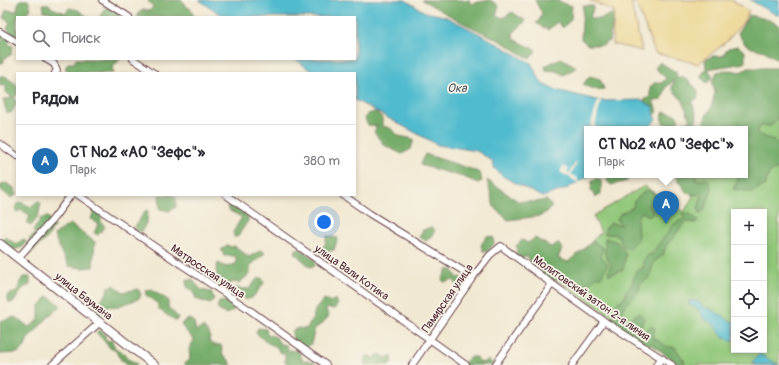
<!DOCTYPE html>
<html lang="ru">
<head>
<meta charset="utf-8">
<style>
	body { margin:0; font-family:Pangolin,sans-serif; background:#f7f7f7; color:#2b2b33 }
	.controls { position:absolute; right:12px; bottom:12px; display:grid; overflow:hidden; border-radius:0px; box-shadow:0 2px 6px #0003 }
	.controls button { width:36px; height:36px; display:grid; place-items:center; padding:0; border:0; border-bottom:1px solid #e1e1e2; background:#fff; color:#2b2b33; font:20px sans-serif }
	.you { position:absolute; left:324px; top:222px; width:14px; height:14px; margin:-10px; border:3px solid #fff; border-radius:50%; background:#1a73e8; box-shadow:0 0 0 6px #1a73e833 }
	.badge { display:grid; place-items:center; width:26px; height:26px; border-radius:50%; background:#1f6fb2; color:#fff; font-size:13px; font-weight:700 }
	.pin { position:absolute; translate:-50% -33px; filter:drop-shadow(0 1px 2px #0008) }
	.pin::after { content:''; position:absolute; top:21px; width:14px; height:12px; background:inherit; clip-path:polygon(0 0,100% 0,50% 100%) }
	.popup { position:absolute; left:584px; top:126px; width:164px; height:52px; box-sizing:border-box; display:grid; place-content:center; border-radius:0px; background:#fff; filter:drop-shadow(0 1px 3px #0005); font-size:13px; white-space:nowrap; color:#7c7c81 }
	.popup b { font-size:15px; color:#2b2b33 }
	.popup::after { content:''; position:absolute; left:50%; top:100%; margin-left:-8px; border:8px solid transparent; border-top-color:#fff }
	.list { margin:0; padding:0; list-style:none }
	h2 { display:flex; justify-content:space-between; align-items:center; height:52px; margin:0; padding:0 16px; font-size:17px }
	h2 small { font-size:13px; font-weight:400; color:#7c7c81 }
	.list li { display:grid; grid-template-columns:26px 1fr auto; gap:12px; align-items:center; box-sizing:border-box; height:72px; padding:0 16px; border-top:1px solid #e1e1e2 }
	.list b { display:block; font-size:15px; white-space:nowrap }
	.list p { margin:0; font-size:13px; white-space:nowrap; color:#7c7c81 }
	.list em { font-size:13px; font-style:normal; color:#7c7c81 }
	.icon { flex:none; width:22px; height:22px; fill:none; stroke:currentColor; stroke-width:2; stroke-linecap:round; stroke-linejoin:round }
	.map { position:relative; flex:none; width:779px; height:365px; overflow:hidden }
	.search { position:absolute; background:#fff; box-shadow:0 2px 6px #0003; left:16px; top:16px; width:340px; height:44px; display:flex; align-items:center; gap:10px; box-sizing:border-box; padding:0 14px; border-radius:0px; color:#7c7c81; font-size:15px }
	.panel { position:absolute; background:#fff; box-shadow:0 2px 6px #0003; left:16px; top:72px; width:340px; height:124px; border-radius:0px }
	.map>svg:first-child { display:block }
	.green { fill:#91c779; stroke:#6e7352; fill-rule:evenodd }
	.forest { fill:#74ac69; stroke:#5f664a }
	.sand { fill:#eeda9e; stroke:#9c7c64 }
	.water { fill:#51bbce; stroke:#4e6d7c }
	.pier { fill:#f1e8d1 }
	.lines { fill:none; stroke-linecap:round; stroke-linejoin:round }
	.minor-casing { stroke:#633d44; stroke-width:8 }
	.tertiary-casing { stroke:#633d44; stroke-width:10 }
	.minor { stroke:#fff; stroke-width:6 }
	.tertiary { stroke:#fff; stroke-width:8 }
	.labels { text-anchor:middle; stroke-width:3.5; stroke-linejoin:round; paint-order:stroke }
	.street-label { font-size:11px; fill:#4a1f2b; stroke:#f7f3e8 }
	.water-label { font-size:12px; font-style:italic; fill:#4c5664; stroke:#f7f3e8 }
</style>
</head>
<body>
<div class="map">
<svg width="779" height="365" viewBox="0 0 779 365">
	<rect width="100%" height="100%" fill="#f7f3e8"/>
	<filter id="ink" filterUnits="userSpaceOnUse"><feTurbulence type="fractalNoise" baseFrequency=".025" numOctaves="2"/><feDisplacementMap in="SourceGraphic" scale="8" xChannelSelector="R" yChannelSelector="G"/><feConvolveMatrix kernelMatrix="1 2 1 2 8 2 1 2 1" color-interpolation-filters="sRGB"/></filter>
	<filter id="wash" filterUnits="userSpaceOnUse"><feTurbulence type="fractalNoise" baseFrequency=".012" numOctaves="4" result="noise"/><feDisplacementMap in="SourceGraphic" scale="16" xChannelSelector="R" yChannelSelector="G"/><feGaussianBlur stdDeviation="0.9" result="paint"/><feColorMatrix in="noise" values="0 0 0 0 0 0 0 0 0 0 0 0 0 0 0 0 0 1.4 0 .05"/><feComposite in="paint" operator="in"/></filter>
	<g filter="url(#wash)">
		<rect width="100%" height="100%" fill="#f1e8d1"/>
		<path class="green" d="M 779,86 L 779,365 L 683,365 L 555,278 L 601,232 L 593,216 L 644,186 L 684,212 L 693,196 L 677,181 L 684,175 L 745,175 L 745,129 ZM 734,212 L 764,212 L 764,350 L 734,350 Z"/>
		<g class="forest">
			<path d="M 20,0 L 28,0 L 31,9 L 23,17 L 17,17 L 17,35 L 15,37 L 7,29 L 10,22 L 3,18 L 6,10 L 17,11 L 18,4 Z"/>
			<path d="M 149,0 L 182,0 L 185,6 L 191,9 L 194,17 L 196,17 L 137,17 L 137,14 L 143,10 L 149,11 L 153,7 L 148,1 Z"/>
			<path d="M 422,0 L 470,0 L 469,4 L 490,0 L 499,6 L 496,15 L 503,18 L 512,12 L 526,21 L 513,33 L 514,39 L 536,50 L 530,59 L 499,40 L 463,23 Z"/>
			<path d="M 535,0 L 555,0 L 572,6 L 571,19 L 563,28 L 557,22 L 548,30 L 536,23 L 539,21 L 542,13 L 539,8 Z"/>
			<path d="M 43,4 L 49,4 L 52,8 L 66,13 L 69,8 L 78,10 L 88,17 L 53,17 L 50,12 L 44,11 Z"/>
			<path d="M 583,6 L 594,6 L 590,18 L 600,19 L 614,13 L 613,22 L 609,41 L 603,45 L 588,45 L 581,39 Z"/>
			<path d="M 110,7 L 122,17 L 100,17 L 104,9 Z"/>
			<path d="M 749,15 L 767,19 L 779,25 L 779,60 L 776,59 L 765,51 L 752,48 L 744,43 L 738,33 Z"/>
			<path d="M 0,34 L 11,39 L 8,44 L 13,46 L 11,55 L 4,58 L 4,62 L 0,64 L 0,43 L 4,40 L 0,38 Z"/>
			<path d="M 738,46 L 745,52 L 745,63 L 708,69 L 713,77 L 707,83 L 700,77 L 706,69 L 705,60 L 713,56 L 723,56 L 728,48 Z"/>
			<path d="M 561,58 L 577,67 L 564,75 L 556,71 L 546,70 L 545,66 Z"/>
			<path d="M 76,59 L 120,59 L 112,68 L 114,73 L 69,73 L 65,68 L 68,63 L 74,63 Z"/>
			<path d="M 660,62 L 677,73 L 675,77 L 684,77 L 698,90 L 698,98 L 692,102 L 697,116 L 694,129 L 686,129 L 685,125 L 690,120 L 683,101 L 672,89 L 674,79 L 670,84 L 666,87 L 662,100 L 653,101 L 658,112 L 654,116 L 641,107 L 644,100 L 650,97 L 650,88 L 654,83 L 662,83 L 666,78 L 655,68 Z"/>
			<path d="M 749,68 L 779,68 L 779,116 L 771,126 L 760,126 L 756,133 L 774,141 L 779,144 L 779,169 L 770,172 L 765,185 L 752,192 L 733,189 L 740,175 L 745,175 L 745,129 L 706,129 L 703,126 L 706,116 L 711,108 L 715,92 L 712,82 L 717,72 L 731,70 L 740,72 Z"/>
			<path d="M 0,76 L 5,76 L 17,85 L 17,95 L 14,98 L 17,103 L 11,113 L 7,113 L 3,100 L 12,98 L 6,92 L 6,85 L 0,86 Z"/>
			<path d="M 590,76 L 600,79 L 604,89 C 595,90 590,89 583,84 Z"/>
			<path d="M 375,112 L 382,117 L 382,126 L 390,128 L 399,136 L 414,139 L 411,149 L 402,154 L 384,145 L 374,132 L 377,126 L 368,125 L 365,119 L 367,114 Z"/>
			<path d="M 664,112 L 675,114 L 679,119 L 676,124 L 664,124 L 661,118 Z"/>
			<path d="M 425,154 L 471,169 L 480,173 L 482,181 L 478,183 L 463,177 L 420,165 Z"/>
			<path d="M 608,175 L 628,175 L 627,181 L 611,185 L 607,181 Z"/>
			<path d="M 675,175 L 697,175 L 696,180 L 708,179 L 712,190 L 704,211 L 700,213 L 698,208 L 703,192 L 696,195 L 687,193 Z"/>
			<path d="M 596,178 L 601,180 L 601,195 L 595,197 L 591,190 L 592,181 Z"/>
			<path d="M 487,180 L 518,201 L 535,202 L 547,200 L 552,207 L 541,216 L 508,220 L 494,207 Z"/>
			<path d="M 6,183 L 14,188 L 16,195 L 11,198 L 0,189 L 1,185 Z"/>
			<path d="M 646,190 L 655,194 L 654,202 L 647,206 L 652,209 L 653,214 L 650,216 L 641,212 L 637,219 L 638,240 L 628,249 L 622,245 L 618,235 L 605,234 L 605,229 L 611,223 L 621,225 L 617,219 L 620,214 L 633,207 L 634,201 Z"/>
			<path d="M 159,195 L 172,195 L 176,197 L 176,207 L 169,211 L 160,209 Z"/>
			<path d="M 37,201 L 41,203 L 38,217 L 31,226 L 27,223 L 30,215 L 21,210 L 16,212 L 16,205 L 21,202 L 31,207 Z"/>
			<path d="M 231,205 L 248,215 L 248,221 L 237,237 L 234,237 L 233,232 L 242,217 L 228,210 L 227,206 Z"/>
			<path d="M 146,210 L 148,211 L 147,221 L 142,231 L 135,231 L 135,226 Z"/>
			<path d="M 94,211 L 101,211 L 101,222 L 105,227 L 98,235 L 94,233 L 98,224 L 91,219 Z"/>
			<path d="M 688,213 L 698,220 L 696,223 L 685,222 L 673,238 L 666,246 L 663,255 L 654,262 L 649,278 L 640,284 L 639,290 L 622,309 L 623,315 L 629,319 L 639,313 L 644,318 L 640,329 L 643,332 L 652,326 L 655,329 L 652,337 L 668,347 L 675,347 L 685,362 L 679,364 L 652,345 L 644,345 L 640,339 L 631,335 L 615,325 L 611,319 L 615,306 L 619,301 L 625,298 L 626,290 L 631,286 L 636,271 L 643,268 L 643,261 L 648,255 L 652,254 L 660,242 L 667,234 L 674,224 L 685,218 L 681,214 Z"/>
			<path d="M 48,217 L 54,226 L 49,236 L 30,254 L 28,251 L 30,238 L 35,234 L 33,231 L 41,218 Z"/>
			<path d="M 70,224 L 95,242 L 93,267 L 82,268 L 69,266 L 62,254 L 54,235 Z"/>
			<path d="M 431,227 L 435,230 L 431,237 L 426,241 L 419,237 L 423,230 Z"/>
			<path d="M 327,236 L 338,238 L 334,250 L 322,253 L 319,250 L 325,245 Z"/>
			<path d="M 487,236 L 493,237 L 494,244 L 487,252 L 483,251 L 481,245 Z"/>
			<path d="M 5,237 L 16,244 L 24,239 L 26,242 L 23,247 L 13,250 L 0,240 Z"/>
			<path d="M 535,238 L 551,247 L 558,243 L 562,249 L 558,258 L 568,262 L 593,241 L 603,248 L 601,256 L 608,264 L 601,277 L 596,277 L 591,282 L 577,287 L 566,278 L 556,281 L 543,276 L 540,268 L 532,265 L 526,256 L 521,259 L 515,255 L 517,250 L 516,246 L 522,240 L 528,243 Z"/>
			<path d="M 605,238 L 617,242 L 626,253 L 623,270 L 609,275 L 608,272 L 611,264 L 605,255 Z"/>
			<path d="M 227,245 L 231,247 L 235,246 L 249,257 L 261,250 L 265,253 L 250,266 L 250,274 L 239,283 L 233,282 L 227,287 L 215,285 L 211,283 L 217,276 L 216,269 L 218,263 L 226,267 L 236,264 L 236,256 L 224,256 L 221,250 Z"/>
			<path d="M 296,249 L 301,249 L 315,260 L 315,266 L 310,267 L 295,253 Z"/>
			<path d="M 452,269 L 457,277 L 462,278 L 464,283 L 461,288 L 458,287 L 454,280 L 444,282 L 442,280 L 447,270 Z"/>
			<path d="M 23,277 L 30,277 L 30,285 L 23,288 L 14,302 L 9,303 L 7,295 L 17,292 L 20,282 Z"/>
			<path d="M 262,278 L 264,283 L 252,298 L 245,300 L 243,295 L 235,297 L 230,292 L 233,288 L 249,289 L 257,279 Z"/>
			<path d="M 192,279 L 201,290 L 211,292 L 214,299 L 210,304 L 196,299 L 193,291 L 187,288 L 186,281 Z"/>
			<path d="M 114,285 L 123,292 L 138,289 L 141,295 L 138,299 L 116,307 L 109,306 L 100,315 L 94,316 L 92,310 L 107,293 L 108,287 Z"/>
			<path d="M 152,290 L 168,300 L 168,307 L 178,317 L 176,321 L 158,309 L 158,304 L 146,295 L 145,291 Z"/>
			<path d="M 48,296 L 60,305 L 60,308 L 56,309 L 27,340 L 25,347 L 18,353 L 0,354 L 0,321 L 15,317 L 29,327 L 39,320 L 39,307 Z"/>
			<path d="M 324,299 L 330,302 L 336,299 L 338,304 L 334,309 L 328,308 L 326,310 L 329,316 L 321,325 L 315,328 L 311,344 L 307,347 L 300,346 L 293,341 L 292,331 L 298,328 L 306,329 L 313,319 L 315,310 Z"/>
			<path d="M 226,301 L 234,305 L 233,311 L 225,314 L 217,309 L 219,302 Z"/>
			<path d="M 189,319 L 194,322 L 196,331 L 203,327 L 210,335 L 209,341 L 213,345 L 221,345 L 223,356 L 228,359 L 232,365 L 185,365 L 185,363 L 190,360 L 189,349 L 194,340 L 181,325 L 184,321 Z"/>
			<path d="M 258,328 L 266,329 L 267,334 L 276,337 L 280,344 L 286,345 L 288,350 L 299,351 L 302,360 L 314,362 L 315,365 L 289,365 L 285,362 L 285,354 L 279,352 L 277,347 L 268,343 L 256,333 Z"/>
			<path d="M 101,330 L 105,335 L 106,340 L 112,341 L 115,348 L 125,354 L 126,358 L 136,363 L 137,365 L 126,365 L 126,362 L 121,360 L 115,350 L 111,349 L 96,332 Z"/>
			<path d="M 379,354 L 386,358 L 391,356 L 393,359 L 390,365 L 365,365 L 364,360 L 367,356 L 375,358 Z"/>
			<path d="M 470,357 L 476,357 L 481,363 L 489,360 L 494,365 L 464,365 L 464,363 Z"/>
		</g>
		<path class="sand" d="M 589,0 L 732,0 L 749,11 L 742,24 L 725,43 L 698,64 L 655,53 L 636,3 L 631,3 L 642,51 L 612,44 L 614,11 Z"/>
		<g class="water">
			<path d="M 199,0 L 405,0 L 425,12 L 444,16 L 482,35 L 531,63 L 542,84 L 556,90 L 601,101 L 642,100 L 653,107 L 656,119 L 648,129 L 587,129 L 587,175 L 591,175 L 566,189 L 542,197 L 504,177 L 495,169 L 492,161 L 477,151 L 438,145 L 355,100 L 355,73 L 314,73 L 295,59 L 355,59 L 355,17 L 225,17 Z"/>
			<path d="M 750,0 L 779,0 L 779,16 Z"/>
			<path d="M 689,301 L 698,301 L 704,308 L 709,308 L 734,323 L 734,339 L 731,341 L 723,336 L 711,322 L 705,320 L 698,309 L 689,305 Z"/>
			<path d="M 759,354 L 779,365 L 755,365 L 752,362 Z"/>
		</g>
		<g class="pier">
			<path d="M 598,100 L 601,101 L 594,129 L 592,129 L 590,128 Z"/>
			<path d="M 576,162 L 577,163 L 571,174 L 578,178 L 577,180 L 579,182 L 578,183 L 566,175 L 565,175 L 560,172 L 563,166 L 569,169 L 567,172 L 569,173 Z"/>
		</g>
	</g>
	<g filter="url(#ink)">
		<g class="lines">
			<g class="minor-casing">
				<g id="minor">
					<path d="M 102,0 L 129,17"/>
					<path d="M 0,32 L 17,42"/>
					<path d="M 46,59 L 54,64 L 57,70 L 55,73"/>
					<path d="M 133,59 L 154,73"/>
					<path d="M 0,144 L 17,156"/>
					<path d="M 78,195 L 173,259 L 247,308 L 326,365"/>
					<path d="M 226,195 L 466,365"/>
					<path d="M 343,195 L 370,214 L 473,277"/>
					<path d="M 18,258 L 53,219 L 71,195"/>
					<path d="M 52,365 L 99,323"/>
					<path d="M 412,365 L 473,277 L 490,255 L 501,246 L 552,284 L 604,321 L 672,365"/>
					<path d="M 495,365 L 552,284"/>
					<path d="M 572,365 L 604,321"/>
					<path d="M 656,365 L 662,358"/>
				</g>
			</g>
			<g class="tertiary-casing">
				<path id="tertiary" d="M 0,244 L 154,365"/>
			</g>
			<use href="#minor" class="minor"/>
			<use href="#tertiary" class="tertiary"/>
		</g>
	</g>
	<g class="labels">
		<g class="street-label">
			<text transform="translate(208 271) rotate(34)" y="4">Матросская улица</text>
			<text transform="translate(352 272) rotate(35)" y="4">улица Вали Котика</text>
			<text transform="translate(84 296) rotate(38)" y="4">улица Баумана</text>
			<text transform="translate(447 298) rotate(-55)" y="4">Памирская улица</text>
			<text transform="translate(592 298) rotate(35)" y="4">Молитовский затон 2-я линия</text>
		</g>
		<g class="water-label">
			<text x="457" y="92">Ока</text>
		</g>
	</g>
</svg>
<div class="controls">
<button>+</button>
<button>−</button>
<button><svg class="icon" aria-label="locate" viewBox="0 0 24 24"><circle cx="12" cy="12" r="6"/><path d="M12 2v4M12 18v4M2 12h4M18 12h4"/></svg></button>
<button><svg class="icon" aria-label="layers" viewBox="0 0 24 24"><path d="M12 4l9 5-9 5-9-5zM3 14l9 5 9-5"/></svg></button>
</div>
<div class="you"></div>
<div class="pin badge" style="left:666px;top:224px">A</div>
<div class="popup"><b>СТ №2 «АО &quot;Зефс&quot;»</b>Парк</div>
<div class="search"><svg class="icon" aria-label="search" viewBox="0 0 24 24"><circle cx="10" cy="10" r="6"/><path d="M15 15l6 6"/></svg>Поиск</div>
<section class="panel">
<h2>Рядом<small></small></h2>
<ul class="list">
<li><span class="badge">A</span><div><b>СТ №2 «АО &quot;Зефс&quot;»</b><p>Парк</p></div><em>380 m</em></li>
</ul>
</section>
</div>
</body>
</html>
